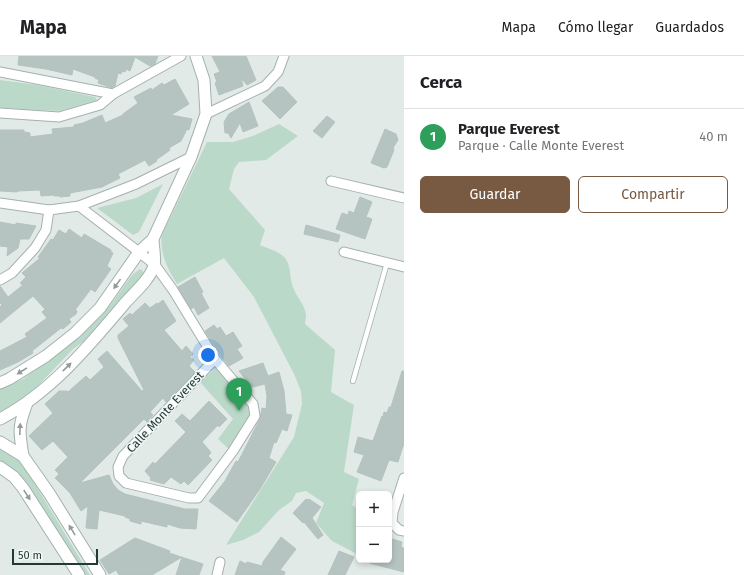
<!DOCTYPE html>
<html lang="es">
<head>
<meta charset="utf-8">
<style>
	body { margin:0; font-family:"Fira Sans",sans-serif; background:#f6f6f6; color:#202124 }
	.controls { position:absolute; right:12px; bottom:12px; display:grid; overflow:hidden; border-radius:6px; box-shadow:0 2px 6px #0003 }
	.controls button { width:36px; height:36px; display:grid; place-items:center; padding:0; border:0; border-bottom:1px solid #e0e0e0; background:#fff; color:#202124; font:20px sans-serif }
	.scale { position:absolute; left:12px; bottom:10px; width:86px; box-sizing:border-box; padding-left:4px; border:2px solid #233937; border-top:0; font-size:11px; line-height:14px; white-space:nowrap; color:#233937; -webkit-text-stroke:3px #f1f7f5; paint-order:stroke }
	.you { position:absolute; left:208px; top:299px; width:14px; height:14px; margin:-10px; border:3px solid #fff; border-radius:50%; background:#1a73e8; box-shadow:0 0 0 6px #1a73e833 }
	.badge { display:grid; place-items:center; width:26px; height:26px; border-radius:50%; background:#785941; color:#fff; font-size:13px; font-weight:700 }
	.pin { position:absolute; translate:-50% -33px; filter:drop-shadow(0 1px 2px #0008) }
	.pin::after { content:''; position:absolute; top:21px; width:14px; height:12px; background:inherit; clip-path:polygon(0 0,100% 0,50% 100%) }
	.list { margin:0; padding:0; list-style:none }
	h2 { display:flex; justify-content:space-between; align-items:center; height:52px; margin:0; padding:0 16px; font-size:17px }
	h2 small { font-size:13px; font-weight:400; color:#757577 }
	.list li { display:grid; grid-template-columns:26px 1fr auto; gap:12px; align-items:center; box-sizing:border-box; height:56px; padding:0 16px; border-top:1px solid #e0e0e0 }
	.list b { display:block; font-size:15px; white-space:nowrap }
	.list p { margin:0; font-size:13px; white-space:nowrap; color:#757577 }
	.list em { font-size:13px; font-style:normal; color:#757577 }
	.actions { display:flex; gap:8px; padding:12px 16px }
	.actions a { flex:1; padding:9px 0; border:1px solid #785941; border-radius:6px; text-align:center; font-size:14px; color:#785941 }
	.actions .main { background:#785941; color:#fff }
	.map { position:relative; flex:none; width:404px; height:519px; overflow:hidden }
	header { display:flex; align-items:center; gap:24px; box-sizing:border-box; height:56px; padding:0 20px; background:#fff; border-bottom:1px solid #e0e0e0 }
	header strong { font-size:19px }
	nav { display:flex; gap:22px; margin-inline-start:auto; font-size:14px }
	main { display:flex }
	aside { flex:1; background:#fff }
	.map>svg:first-child { display:block }
	.green { fill:#bbd9c9 }
	.building { fill:#b6c4c1; stroke:#b4c3bf }
	.lines { fill:none; stroke-linecap:round; stroke-linejoin:round }
	.service-casing { stroke:#a4b1af; stroke-width:6 }
	.minor-casing { stroke:#a4b1af; stroke-width:11 }
	.tertiary-casing { stroke:#a4b1af; stroke-width:13 }
	.service { stroke:#fff; stroke-width:4.5 }
	.minor { stroke:#fff; stroke-width:9 }
	.tertiary { stroke:#fff; stroke-width:11 }
	.oneway { fill:#919c9b }
	.labels { text-anchor:middle; stroke-width:3; stroke-linejoin:round; paint-order:stroke }
	.street-label { font-size:12px; fill:#233937; stroke:#f1f7f5 }
</style>
</head>
<body>
<header>
<strong>Mapa</strong>
<nav><a>Mapa</a><a>Cómo llegar</a><a>Guardados</a></nav>
</header>
<main>
<div class="map">
<svg width="404" height="519" viewBox="0 0 404 519">
	<rect width="100%" height="100%" fill="#e1eae7"/>
	<g class="green">
		<path d="M 0,24 L 37,29 L 95,41 L 97,44 L 59,55 L 0,52 Z"/>
		<path d="M 279,68 L 298,80 L 266,104 L 239,106 L 234,113 L 229,133 L 265,174 L 260,189 C 267,192 277,195 283,200 C 292,208 289,221 293,231 C 296,241 305,248 306,259 C 306,262 305,266 305,268 L 335,294 L 331,336 L 354,349 L 344,416 L 359,423 L 352,449 L 359,454 L 359,499 L 332,485 L 316,467 L 324,447 L 306,435 L 296,437 L 292,445 L 279,454 L 259,476 L 243,484 L 226,489 L 294,381 L 302,348 L 301,335 L 294,318 L 254,241 L 224,202 L 177,228 C 168,214 159,196 162,179 L 207,86 L 233,86 L 253,80 Z"/>
		<path d="M 163,128 L 139,176 L 133,179 L 97,152 L 136,142 Z"/>
		<path d="M 140,213 L 143,215 L 143,219 L 87,283 L 73,293 L 33,335 L 27,341 L 0,357 L 0,333 L 23,323 L 78,281 L 112,247 L 132,219 Z"/>
		<path d="M 218,310 L 251,348 L 250,365 L 231,395 L 218,383 L 233,363 L 200,326 Z"/>
		<path d="M 0,390 L 18,404 L 30,420 L 90,519 L 84,519 L 32,437 L 3,407 L 0,406 Z"/>
	</g>
	<g class="building">
		<path d="M 19,0 L 158,0 L 155,8 L 150,10 L 135,1 L 130,15 L 126,13 L 125,16 L 122,15 L 121,18 L 118,17 L 115,30 L 112,32 L 98,27 L 99,24 L 95,22 L 95,21 L 73,13 L 72,19 L 46,13 L 18,9 Z"/>
		<path d="M 212,0 L 246,0 L 256,24 L 247,29 L 241,22 L 243,30 L 219,39 L 215,27 L 217,26 L 214,18 L 220,16 Z"/>
		<path d="M 175,23 L 189,48 L 171,59 L 192,63 L 189,74 L 187,73 L 181,85 L 169,92 L 170,94 L 156,104 L 157,105 L 149,110 L 145,104 L 118,118 L 120,122 L 102,131 L 70,137 L 70,140 L 60,141 L 60,140 L 54,140 L 54,139 L 41,140 L 40,134 L 18,135 L 17,136 L 0,135 L 0,74 L 24,74 L 24,76 L 30,77 L 30,81 L 53,78 L 52,73 L 74,71 L 74,69 L 83,67 L 102,59 L 105,67 L 123,59 L 123,58 L 138,47 L 134,41 L 151,32 L 152,34 L 162,27 L 164,29 Z"/>
		<path d="M 278,31 L 283,31 L 297,46 L 280,63 L 262,45 Z"/>
		<path d="M 249,46 L 258,70 L 243,76 L 240,67 L 231,82 L 228,77 L 225,77 L 224,66 L 229,58 Z"/>
		<path d="M 327,60 L 335,66 L 322,82 L 313,75 Z"/>
		<path d="M 385,73 L 396,78 L 398,84 L 393,92 L 394,94 L 387,111 L 384,112 L 371,107 Z"/>
		<path d="M 360,141 L 372,146 L 366,161 L 372,163 L 365,183 L 336,173 L 342,157 L 348,159 L 349,155 L 354,157 Z"/>
		<path d="M 0,166 L 16,169 L 16,167 L 36,170 L 29,183 L 20,183 L 18,192 L 7,200 L 8,191 L 0,190 Z"/>
		<path d="M 306,169 L 340,179 L 338,186 L 304,178 Z"/>
		<path d="M 69,173 L 82,182 L 84,178 L 111,194 L 111,196 L 113,197 L 107,210 L 111,213 L 95,236 L 91,233 L 75,254 L 77,255 L 76,258 L 69,263 L 71,266 L 63,273 L 61,272 L 32,295 L 33,297 L 18,306 L 0,314 L 0,295 L 27,281 L 25,278 L 47,262 L 42,256 L 45,253 L 33,240 L 0,267 L 0,251 L 2,249 L 0,247 L 0,230 L 8,241 L 23,229 L 20,227 L 26,221 L 22,217 L 40,202 L 38,201 L 51,183 L 53,184 L 59,174 L 66,178 Z"/>
		<path d="M 195,221 L 203,236 L 201,237 L 209,252 L 198,259 L 194,251 L 191,253 L 178,231 Z"/>
		<path d="M 163,244 L 176,265 L 164,274 L 182,295 L 186,290 L 193,298 L 190,301 L 194,304 L 189,310 L 195,316 L 166,346 L 163,342 L 150,356 L 153,359 L 147,366 L 144,363 L 80,427 L 109,419 L 113,428 L 118,434 L 125,438 L 185,453 L 198,453 L 196,473 L 180,472 L 167,468 L 167,471 L 141,465 L 141,468 L 130,465 L 130,463 L 125,461 L 125,460 L 99,454 L 97,473 L 86,472 L 88,450 L 81,455 L 70,437 L 55,422 L 59,418 L 55,414 L 68,401 L 53,385 L 42,394 L 29,380 L 53,357 L 45,348 L 59,335 L 67,335 L 68,336 L 86,320 L 90,324 L 104,311 L 98,303 L 107,295 L 142,335 L 144,334 L 118,282 L 118,279 L 129,270 L 123,263 L 130,257 L 132,259 L 145,247 L 150,252 L 157,247 L 158,248 Z"/>
		<path d="M 214,269 L 217,273 L 220,271 L 226,280 L 233,276 L 242,290 L 237,293 L 243,302 L 229,310 L 220,299 L 205,275 Z"/>
		<path d="M 263,307 L 268,320 L 279,316 L 284,335 L 286,358 L 292,359 L 287,375 L 282,373 L 276,387 L 274,386 L 269,402 L 276,406 L 260,433 L 237,466 L 209,445 L 225,425 L 236,405 L 238,406 L 260,363 L 262,352 L 266,353 L 267,340 L 265,328 L 253,331 L 247,325 L 239,315 Z"/>
		<path d="M 402,315 L 404,315 L 404,390 L 403,390 L 398,406 L 389,404 L 381,425 L 357,416 L 364,399 L 354,396 L 358,381 L 373,385 L 382,360 L 383,361 L 384,356 L 387,357 L 389,351 L 391,351 Z"/>
		<path d="M 209,345 L 227,363 L 219,371 L 218,369 L 202,386 L 209,394 L 211,397 L 208,400 L 212,404 L 188,429 L 184,425 L 181,428 L 171,421 L 164,428 L 150,424 L 151,422 L 145,415 L 153,406 L 155,408 L 186,376 L 175,365 L 182,358 L 190,365 Z"/>
		<path d="M 306,443 L 308,444 L 309,443 L 321,451 L 312,462 L 323,479 L 318,483 L 304,466 L 303,467 L 293,457 Z"/>
		<path d="M 281,481 L 296,493 L 280,514 L 285,516 L 284,519 L 235,519 L 240,505 L 246,508 L 247,506 L 262,510 L 263,506 Z"/>
		<path d="M 135,482 L 170,495 L 169,497 L 203,508 L 199,519 L 176,519 L 182,501 L 152,519 L 119,519 L 116,514 L 109,518 L 100,504 Z"/>
		<path d="M 389,482 L 402,486 L 401,491 L 404,492 L 404,516 L 369,507 L 370,504 L 389,504 Z"/>
		<path d="M 339,495 L 354,501 L 345,519 L 328,519 Z"/>
	</g>
	<g class="lines">
		<g class="service-casing">
			<path id="service" d="M 353,325 L 387,207"/>
		</g>
		<g class="minor-casing">
			<g id="minor">
				<path d="M 0,16 L 113,38"/>
				<path d="M 0,57 L 59,61 L 100,49 L 113,38 L 181,0"/>
				<path d="M 206,58 L 265,30 L 278,16 L 284,0"/>
				<path d="M 331,125 L 404,142"/>
				<path d="M 0,147 L 49,154 L 79,150 L 136,128 L 191,101"/>
				<path d="M 79,150 L 139,196 L 155,209 L 173,234 L 215,303 L 253,348 L 255,360 L 233,395 L 198,442 L 189,442 L 126,427 L 119,420 L 118,411 L 123,400 L 215,303"/>
				<path d="M 344,196 L 404,211"/>
				<path d="M 0,224 L 12,217 L 35,192 L 46,174 L 49,154"/>
				<path d="M 404,422 L 393,456 L 392,467 L 399,474 L 404,475"/>
				<path d="M 217,519 L 220,506"/>
			</g>
		</g>
		<g class="tertiary-casing">
			<g id="tertiary">
				<path d="M 0,327 L 9,323 L 46,300 L 75,277 L 100,252 L 139,196 L 153,183 L 191,101 L 206,58 L 204,24 L 196,0"/>
				<path d="M 0,363 C 50,337 90,289 126,246 C 136,235 149,224 154,210 C 156,204 153,190 153,183"/>
				<path d="M 0,386 L 23,400 L 49,437 L 100,519"/>
				<path d="M 23,400 C 19,376 18,370 27,347"/>
				<path d="M 0,411 L 14,421 L 23,432 L 79,519"/>
			</g>
		</g>
		<use href="#service" class="service"/>
		<use href="#minor" class="minor"/>
		<use href="#tertiary" class="tertiary"/>
	</g>
	<defs><path id="oneway-solid" d="M-6-.8H1V-3.2L6.5 0L1 3.2V.8H-6Z"/></defs>
	<g class="oneway">
		<use href="#oneway-solid" transform="translate(117 228) rotate(126)"/>
		<use href="#oneway-solid" transform="translate(67 311) rotate(-44)"/>
		<use href="#oneway-solid" transform="translate(22 315) rotate(148)"/>
		<use href="#oneway-solid" transform="translate(20 373) rotate(-88)"/>
		<use href="#oneway-solid" transform="translate(27 439) rotate(57)"/>
		<use href="#oneway-solid" transform="translate(72 474) rotate(-122)"/>
	</g>
	<g class="labels">
		<g class="street-label">
			<text transform="translate(165 356) rotate(-47)" y="4">Calle Monte Everest</text>
		</g>
	</g>
</svg>
<div class="controls">
<button>+</button>
<button>−</button>
</div>
<div class="scale">50 m</div>
<div class="you"></div>
<div class="pin badge" style="left:239px;top:355px;background:#2e9e5b">1</div>
</div>
<aside>
<h2>Cerca<small></small></h2>
<ul class="list">
<li><span class="badge" style="background:#2e9e5b">1</span><div><b>Parque Everest</b><p>Parque · Calle Monte Everest</p></div><em>40 m</em></li>
</ul>
<div class="actions"><a class="main">Guardar</a><a>Compartir</a></div>
</aside>
</main>
</body>
</html>
